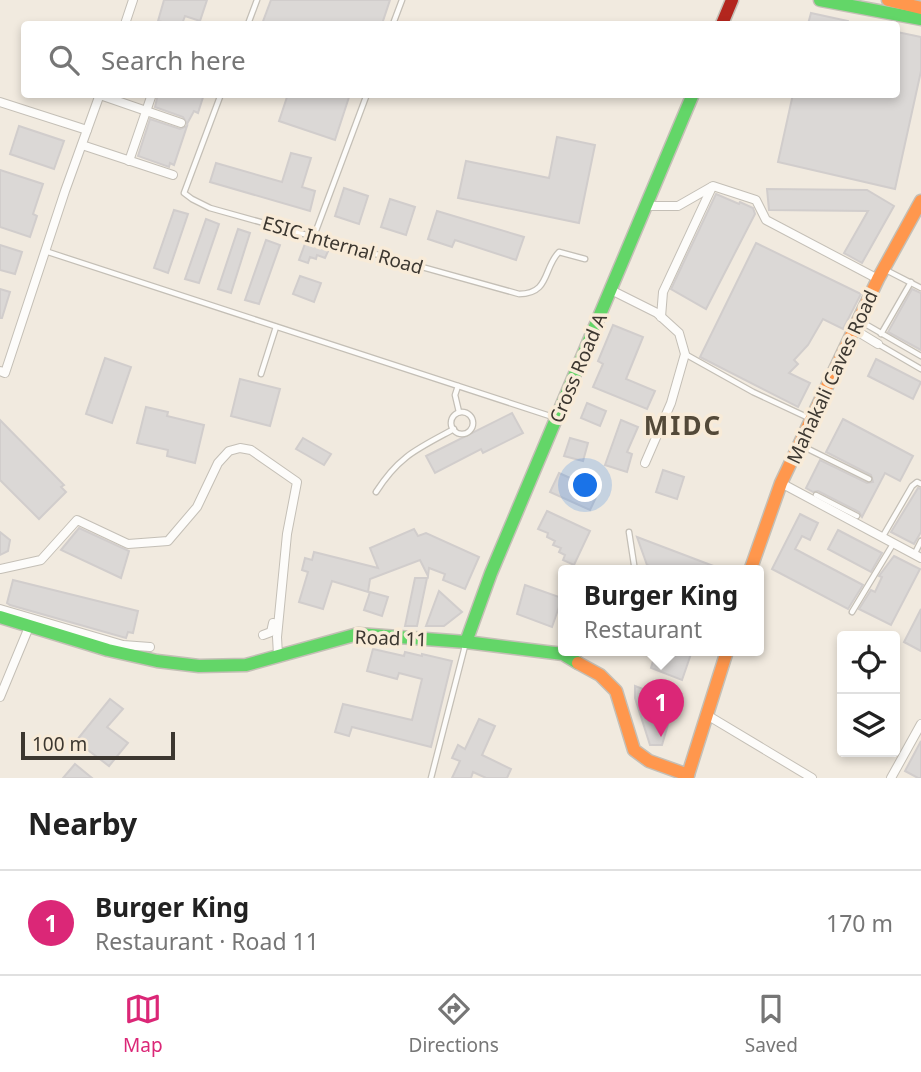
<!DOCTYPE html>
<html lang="en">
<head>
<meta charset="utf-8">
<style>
	body { margin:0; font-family:"Noto Sans",sans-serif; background:#f6f6f6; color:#222 }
	.controls { position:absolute; right:21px; bottom:21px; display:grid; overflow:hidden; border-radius:7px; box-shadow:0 4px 10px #0003 }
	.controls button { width:63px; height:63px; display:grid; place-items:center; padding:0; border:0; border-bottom:2px solid #e0e0e0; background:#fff; color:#222; font:35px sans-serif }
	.scale { position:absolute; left:21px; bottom:18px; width:154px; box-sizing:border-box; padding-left:7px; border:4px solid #3c3730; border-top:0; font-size:19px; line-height:24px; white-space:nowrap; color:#3c3730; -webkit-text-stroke:5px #f8ebd8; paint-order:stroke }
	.you { position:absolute; left:586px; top:486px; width:24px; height:24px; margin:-18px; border:5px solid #fff; border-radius:50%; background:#1a73e8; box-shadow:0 0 0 10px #1a73e833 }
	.badge { display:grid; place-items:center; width:46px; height:46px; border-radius:50%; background:#db2777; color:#fff; font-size:23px; font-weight:700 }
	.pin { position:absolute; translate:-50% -58px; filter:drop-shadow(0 2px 4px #0008) }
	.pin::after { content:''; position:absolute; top:37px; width:24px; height:21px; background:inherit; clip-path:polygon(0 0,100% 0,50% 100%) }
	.popup { position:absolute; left:558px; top:565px; width:206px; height:91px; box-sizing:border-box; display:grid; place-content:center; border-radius:7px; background:#fff; filter:drop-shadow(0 2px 5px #0005); font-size:23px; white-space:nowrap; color:#767676 }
	.popup b { font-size:26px; color:#222 }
	.popup::after { content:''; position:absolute; left:50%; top:100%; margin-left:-14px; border:14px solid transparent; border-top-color:#fff }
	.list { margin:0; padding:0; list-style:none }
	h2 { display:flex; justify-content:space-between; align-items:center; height:91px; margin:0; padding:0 28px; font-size:30px }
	h2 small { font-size:23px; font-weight:400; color:#767676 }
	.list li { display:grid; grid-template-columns:46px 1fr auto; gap:21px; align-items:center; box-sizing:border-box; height:105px; padding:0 28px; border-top:2px solid #e0e0e0 }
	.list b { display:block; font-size:26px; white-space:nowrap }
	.list p { margin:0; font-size:23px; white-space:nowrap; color:#767676 }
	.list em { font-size:23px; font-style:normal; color:#767676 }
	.icon { flex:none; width:38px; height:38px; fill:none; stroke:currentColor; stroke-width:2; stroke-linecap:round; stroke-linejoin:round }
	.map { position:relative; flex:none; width:921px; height:778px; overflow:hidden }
	.search { position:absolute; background:#fff; box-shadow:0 4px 10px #0003; left:21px; right:21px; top:21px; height:77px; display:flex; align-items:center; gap:18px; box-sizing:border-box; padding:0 24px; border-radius:7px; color:#767676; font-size:26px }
	.sheet { height:196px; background:#fff }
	nav { display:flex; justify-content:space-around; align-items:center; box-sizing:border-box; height:98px; border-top:2px solid #e0e0e0; background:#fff; font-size:19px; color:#767676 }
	nav a { display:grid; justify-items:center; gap:4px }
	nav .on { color:#db2777 }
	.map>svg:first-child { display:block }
	.building { fill:#dbd8d6; stroke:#d1cdcc; stroke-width:2 }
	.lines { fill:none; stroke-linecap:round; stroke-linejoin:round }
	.lane-casing { stroke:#c4bfb6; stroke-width:7 }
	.street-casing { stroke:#c4bfb6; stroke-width:10 }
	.fast-casing { stroke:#c4bfb6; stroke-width:15 }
	.slow-casing { stroke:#c4bfb6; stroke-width:15 }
	.jam-casing { stroke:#c4bfb6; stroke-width:15 }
	.lane { stroke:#fdfcfa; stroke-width:4.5 }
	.street { stroke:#fdfcfa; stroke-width:8 }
	.fast { stroke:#63d668; stroke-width:12 }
	.slow { stroke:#ff974d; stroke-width:12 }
	.jam { stroke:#b3261e; stroke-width:12 }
	.labels { text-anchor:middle; stroke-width:7; stroke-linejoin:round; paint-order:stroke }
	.street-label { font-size:19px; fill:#3c3730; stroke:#f8ebd8 }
	.district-label { font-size:26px; font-weight:bold; letter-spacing:2px; fill:#534938; stroke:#f8ebd8 }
</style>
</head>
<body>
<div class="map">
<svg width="921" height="778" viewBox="0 0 921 778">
	<rect width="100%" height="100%" fill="#f1eadf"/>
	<g class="building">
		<path d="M 164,0 L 207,0 L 200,21 L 185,16 L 182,24 L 170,24 L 158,21 Z"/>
		<path d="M 271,0 L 390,0 L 382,24 L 262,24 Z"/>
		<path d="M 811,13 L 848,21 L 848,24 L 808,24 Z"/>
		<path d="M 897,32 L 921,37 L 921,71 L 895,189 L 778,162 L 793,94 L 897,94 Z"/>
		<path d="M 158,94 L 204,94 L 198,113 L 194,111 L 187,124 L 183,117 L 155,107 Z"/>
		<path d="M 288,94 L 350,94 L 335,140 L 279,121 Z"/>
		<path d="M 150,119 L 180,129 L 187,126 L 174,165 L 170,163 L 169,167 L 138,156 Z"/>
		<path d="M 19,126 L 64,141 L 54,169 L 10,154 Z"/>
		<path d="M 557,137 L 595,145 L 579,223 L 458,198 L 466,161 L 549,178 Z"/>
		<path d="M 291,153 L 311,158 L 302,187 L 315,191 L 310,211 L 210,182 L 216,163 L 282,182 Z"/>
		<path d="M 0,170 L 43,184 L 33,214 L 37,216 L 30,237 L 0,227 Z"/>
		<path d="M 344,188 L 368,196 L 359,224 L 335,216 Z"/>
		<path d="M 767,189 L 867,190 L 894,206 L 862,263 L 844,253 L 868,211 L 769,210 Z"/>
		<path d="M 716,194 L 739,204 L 740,202 L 753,208 L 755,214 L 706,309 L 671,289 Z"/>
		<path d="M 390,199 L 415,207 L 406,235 L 381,227 Z"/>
		<path d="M 174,210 L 188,214 L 168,273 L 154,268 Z"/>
		<path d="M 437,211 L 524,237 L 516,260 L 455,240 L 452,247 L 428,239 Z"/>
		<path d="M 206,219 L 219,224 L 199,283 L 185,279 Z"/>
		<path d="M 238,229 L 250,233 L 231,293 L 218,289 Z"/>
		<path d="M 266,240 L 280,245 L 259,304 L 245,300 Z"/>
		<path d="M 306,241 L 329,249 L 325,258 L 317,255 L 316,259 L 310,257 L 308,263 L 299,260 Z"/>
		<path d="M 756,243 L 861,294 L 843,329 L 823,319 L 808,345 L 794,360 L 798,364 L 789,373 L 810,383 L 798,407 L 700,357 Z"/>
		<path d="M 0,245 L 22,252 L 15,274 L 0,270 Z"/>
		<path d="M 300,276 L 321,283 L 314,302 L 293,294 Z"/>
		<path d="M 0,289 L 10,292 L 2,318 L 0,318 Z"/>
		<path d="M 912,289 L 921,293 L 921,350 L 888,332 Z"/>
		<path d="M 613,325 L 643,337 L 626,379 L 655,391 L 647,409 L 593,387 L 603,364 L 598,361 Z"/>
		<path d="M 105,358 L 131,367 L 112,423 L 86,414 Z"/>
		<path d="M 876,359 L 921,382 L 913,399 L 868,376 Z"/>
		<path d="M 240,379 L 280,389 L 270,426 L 231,416 Z"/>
		<path d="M 587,403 L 606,411 L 600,426 L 581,418 Z"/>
		<path d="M 146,407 L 168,412 L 167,416 L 204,425 L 195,463 L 167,456 L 168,450 L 137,443 Z"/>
		<path d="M 512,413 L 523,433 L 483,453 L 481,449 L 435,473 L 426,456 Z"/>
		<path d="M 843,419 L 913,456 L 900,481 L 885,473 L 862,517 L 859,512 L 818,491 L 813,492 L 806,488 L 820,460 L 867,483 L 873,482 L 871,475 L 826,452 Z"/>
		<path d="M 0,420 L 64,485 L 61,487 L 66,492 L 39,519 L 0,480 Z"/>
		<path d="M 621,420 L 638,427 L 627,452 L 632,454 L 627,472 L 605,465 Z"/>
		<path d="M 303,438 L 331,454 L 324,465 L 296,449 Z"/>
		<path d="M 570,438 L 588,443 L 583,461 L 564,456 Z"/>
		<path d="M 663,470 L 684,477 L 677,499 L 656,492 Z"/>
		<path d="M 559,473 L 599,491 L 590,510 L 550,492 Z"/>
		<path d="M 918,488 L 921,489 L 921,532 L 914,544 L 891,532 Z"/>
		<path d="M 547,511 L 590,531 L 574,565 L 563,560 L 565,555 L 559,552 L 561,548 L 553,545 L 555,541 L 547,537 L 548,533 L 538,529 Z"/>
		<path d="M 800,514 L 818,523 L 810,540 L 802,536 L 795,549 L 863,585 L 848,609 L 772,569 Z"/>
		<path d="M 79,528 L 129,551 L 121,578 L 61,550 Z"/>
		<path d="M 414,529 L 418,536 L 426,533 L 479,557 L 465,589 L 443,580 L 445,574 L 429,568 L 428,576 L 420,560 L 370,579 L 368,592 L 332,581 L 323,609 L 299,602 L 308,572 L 302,570 L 305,558 L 312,560 L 314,552 L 378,568 L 370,548 Z"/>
		<path d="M 838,530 L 882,553 L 871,572 L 828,549 Z"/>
		<path d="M 0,532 L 10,540 L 8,551 L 0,555 Z"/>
		<path d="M 637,537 L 724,570 L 724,571 L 661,571 L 647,565 Z"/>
		<path d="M 894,556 L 920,569 L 891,625 L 859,609 L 871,590 L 875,592 L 882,577 L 879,576 Z"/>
		<path d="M 415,578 L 427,578 L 417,626 L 405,626 Z"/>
		<path d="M 13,580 L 138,611 L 133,633 L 128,632 L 126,638 L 10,605 L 7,603 Z"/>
		<path d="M 525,585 L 562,598 L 552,627 L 517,614 Z"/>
		<path d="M 439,591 L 462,612 L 444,626 L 426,626 Z"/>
		<path d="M 370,592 L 388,597 L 382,616 L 364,610 Z"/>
		<path d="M 921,609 L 921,651 L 904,642 Z"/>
		<path d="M 373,649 L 404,656 L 405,652 L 422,656 L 422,654 L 452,661 L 431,747 L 352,727 L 349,736 L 335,732 L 343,704 L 412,720 L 422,679 L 399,673 L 397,679 L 367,671 Z"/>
		<path d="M 656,651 L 692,651 L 682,680 L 651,668 Z"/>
		<path d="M 635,686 L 659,695 L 657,701 L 673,707 L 662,745 L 650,745 L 635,698 Z"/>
		<path d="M 110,699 L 123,709 L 107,727 L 128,743 L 109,766 L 76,741 Z"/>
		<path d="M 479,719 L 495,726 L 482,755 L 511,769 L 507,778 L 486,778 L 473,772 L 471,778 L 452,778 L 460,761 L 452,758 L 458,745 L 465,749 Z"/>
		<path d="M 921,741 L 921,778 L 918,778 L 905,771 Z"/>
		<path d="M 75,764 L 92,778 L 63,778 Z"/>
	</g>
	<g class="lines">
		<g class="lane-casing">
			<g id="lane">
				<path d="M 248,24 L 257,0"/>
				<path d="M 393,24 L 402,0"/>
				<path d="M 221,94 L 184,193 L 192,199 L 210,208 L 519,294 C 550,294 543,268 559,252 L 585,259"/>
				<path d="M 314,236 L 367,94"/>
				<path d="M 45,251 L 556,418"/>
				<path d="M 884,269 L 921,288"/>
				<path d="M 860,321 L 921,356"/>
				<path d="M 881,334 L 911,282"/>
				<path d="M 878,344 L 921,369"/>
				<path d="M 685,354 L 753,392 L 811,419"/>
				<path d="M 261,374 L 276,327"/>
				<path d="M 458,386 L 455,395 L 459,412"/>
				<circle cx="462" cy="423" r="11"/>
				<path d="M 800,445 L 869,479"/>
				<path d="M 376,492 C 399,456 417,449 454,429"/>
				<path d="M 816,495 L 857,516"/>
				<path d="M 629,532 L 635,571"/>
				<path d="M 883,536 L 912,486 L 917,482 L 921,484"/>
				<path d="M 915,553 L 921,541"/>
				<path d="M 852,612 L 893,544"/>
				<path d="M 431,778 L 466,642"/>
			</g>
		</g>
		<g class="street-casing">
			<g id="street">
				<path d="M 125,24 L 133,0"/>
				<path d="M 100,95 L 181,123"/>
				<path d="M 0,102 L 87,130"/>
				<path d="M 82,145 L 173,175"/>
				<path d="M 129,161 L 152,94"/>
				<path d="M 646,206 L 678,206 L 713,186 L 756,200 L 766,220 L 878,279"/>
				<path d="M 611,290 L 657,313 L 679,333 L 685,354 L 671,403 L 645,463"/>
				<path d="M 661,317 L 663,292 L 712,187"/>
				<path d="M 855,330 L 878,344"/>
				<path d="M 0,371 L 5,373 L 65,191 L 100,94"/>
				<path d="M 781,483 L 921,558"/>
				<path d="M 0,569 L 41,560 L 77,520 L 128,544 L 168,541 L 197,507 L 218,463 L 229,451 L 240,448 L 251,450 L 297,482 L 287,534 L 277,637 L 278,655"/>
				<path d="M 0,609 L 123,645 L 150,647"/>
				<path d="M 263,635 L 271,632 L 273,623"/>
				<path d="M 0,697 L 29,627"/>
				<path d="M 707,715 L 812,778"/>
				<path d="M 891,778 L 921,724"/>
			</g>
		</g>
		<g class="fast-casing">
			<g id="fast">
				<path d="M 820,0 L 921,19"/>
				<path d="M 0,617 L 108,650 L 157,661 L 199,666 L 246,665 L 358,634 L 466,642 L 563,654 L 578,663"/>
				<path d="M 466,642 L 491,573 L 693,94"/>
			</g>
		</g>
		<g class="slow-casing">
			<g id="slow">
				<path d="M 888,0 L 921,8"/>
				<path d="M 750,571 L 781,483 L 878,279 L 921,201"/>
				<path d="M 578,663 L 600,675 L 616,691 L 634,750 L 649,761 L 688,775"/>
				<path d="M 687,778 L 727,651"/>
			</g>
		</g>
		<g class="jam-casing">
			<path id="jam" d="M 722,24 L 732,0"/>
		</g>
		<use href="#lane" class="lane"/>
		<use href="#street" class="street"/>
		<use href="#fast" class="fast"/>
		<use href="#slow" class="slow"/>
		<use href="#jam" class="jam"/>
	</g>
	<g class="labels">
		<g class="street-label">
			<text transform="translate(343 245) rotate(16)" y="7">ESIC Internal Road</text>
			<text transform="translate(578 368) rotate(-67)" y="7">Cross Road A</text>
			<text transform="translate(832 377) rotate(-65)" y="7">Mahakali Caves Road</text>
			<text transform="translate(391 638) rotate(2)" y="7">Road 11</text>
		</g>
		<g class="district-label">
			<text x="683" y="435">MIDC</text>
		</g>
	</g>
</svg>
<div class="controls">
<button><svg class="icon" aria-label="locate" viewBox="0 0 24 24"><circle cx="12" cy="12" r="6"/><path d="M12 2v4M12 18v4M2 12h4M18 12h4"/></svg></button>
<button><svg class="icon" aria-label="layers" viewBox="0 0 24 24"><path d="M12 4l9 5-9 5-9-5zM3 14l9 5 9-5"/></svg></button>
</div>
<div class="scale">100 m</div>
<div class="you"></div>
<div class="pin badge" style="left:661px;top:737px">1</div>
<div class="popup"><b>Burger King</b>Restaurant</div>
<div class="search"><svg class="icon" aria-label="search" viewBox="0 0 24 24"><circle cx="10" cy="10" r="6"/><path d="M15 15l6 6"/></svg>Search here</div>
</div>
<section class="sheet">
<h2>Nearby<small></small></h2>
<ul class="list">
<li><span class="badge">1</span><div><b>Burger King</b><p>Restaurant · Road 11</p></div><em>170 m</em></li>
</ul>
</section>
<nav>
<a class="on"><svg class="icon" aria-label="map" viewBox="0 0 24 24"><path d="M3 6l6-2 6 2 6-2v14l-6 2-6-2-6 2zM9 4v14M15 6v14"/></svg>Map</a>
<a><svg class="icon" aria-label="directions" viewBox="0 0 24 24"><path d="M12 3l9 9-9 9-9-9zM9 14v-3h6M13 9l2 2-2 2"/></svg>Directions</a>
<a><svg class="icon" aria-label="saved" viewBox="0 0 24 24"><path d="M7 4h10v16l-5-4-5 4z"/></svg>Saved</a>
</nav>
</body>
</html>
